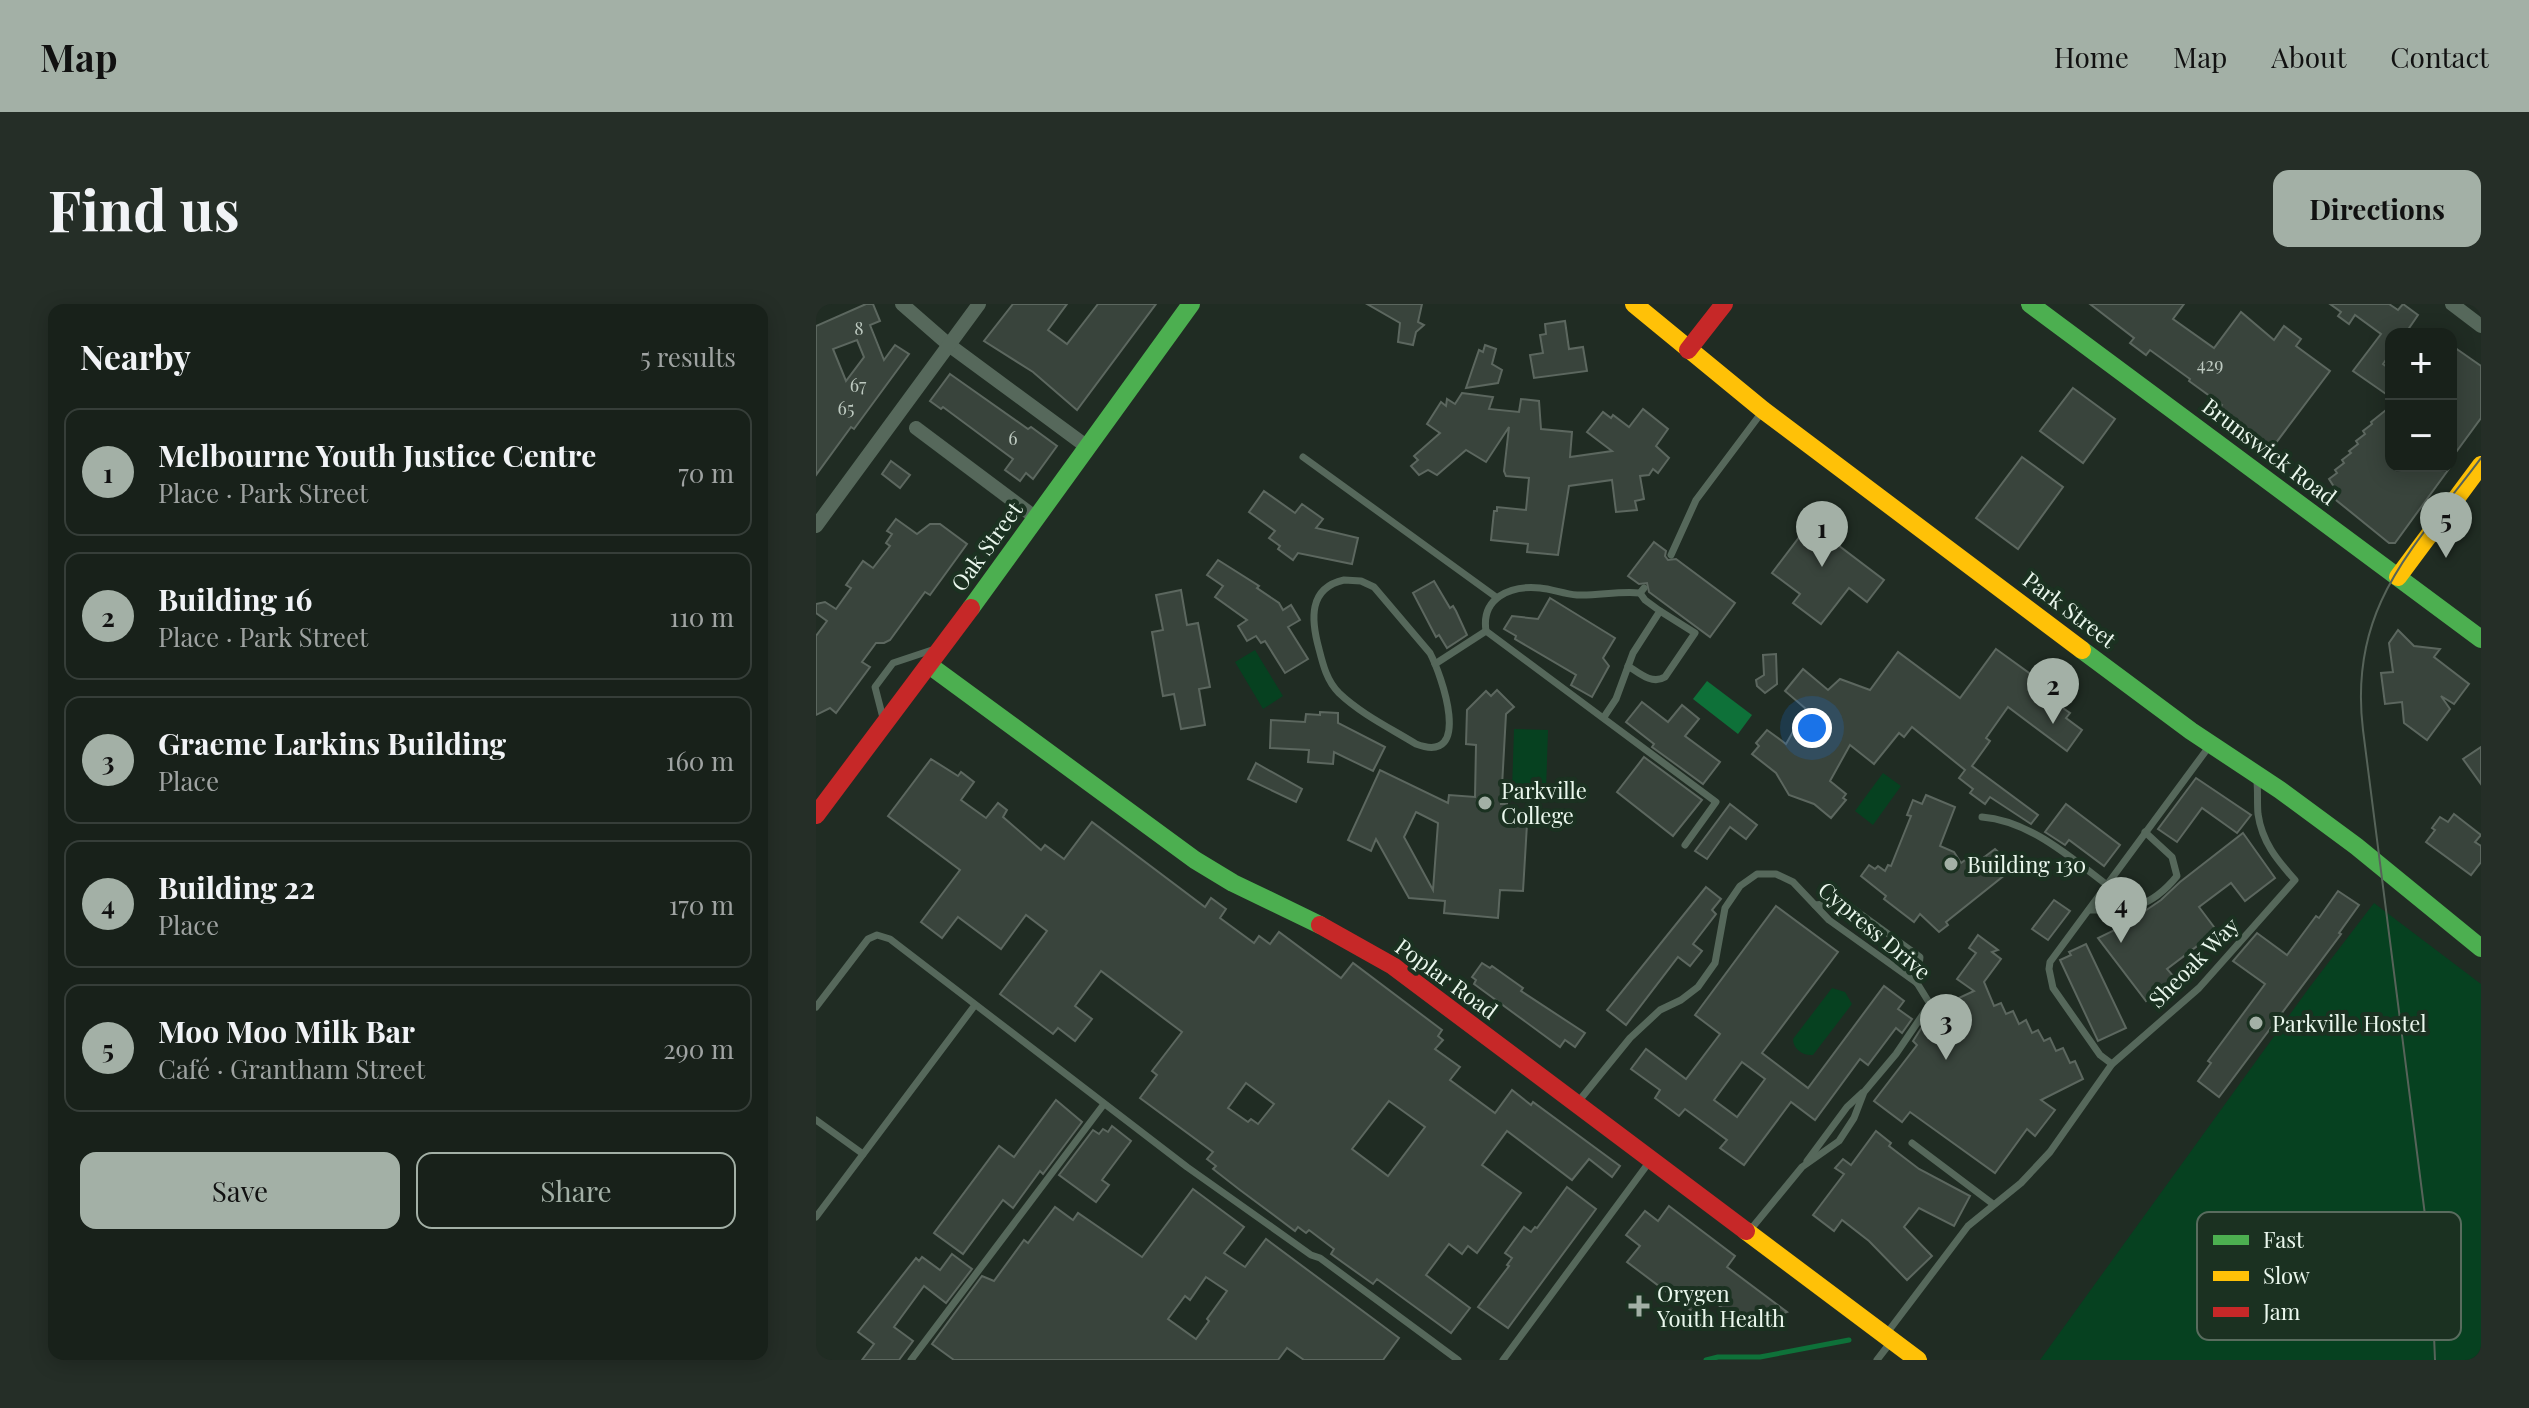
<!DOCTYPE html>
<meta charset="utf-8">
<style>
:root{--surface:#18211a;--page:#252e27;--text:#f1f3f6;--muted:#9fa3a2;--line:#363e39;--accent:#a3b0a6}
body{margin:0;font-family:"Playfair Display",serif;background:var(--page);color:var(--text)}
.controls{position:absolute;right:24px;top:24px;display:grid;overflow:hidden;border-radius:16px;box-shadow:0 4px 20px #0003}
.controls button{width:72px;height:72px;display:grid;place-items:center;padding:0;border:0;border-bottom:2px solid var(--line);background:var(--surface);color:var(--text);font:40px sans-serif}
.you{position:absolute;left:996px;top:424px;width:28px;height:28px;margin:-20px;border:6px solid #fff;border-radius:50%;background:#1a73e8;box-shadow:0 0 0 12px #1a73e833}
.badge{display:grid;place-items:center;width:52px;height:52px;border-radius:50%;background:var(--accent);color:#111;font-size:26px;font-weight:700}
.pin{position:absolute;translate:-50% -66px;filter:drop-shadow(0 2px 4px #0008)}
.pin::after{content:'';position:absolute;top:42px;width:28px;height:24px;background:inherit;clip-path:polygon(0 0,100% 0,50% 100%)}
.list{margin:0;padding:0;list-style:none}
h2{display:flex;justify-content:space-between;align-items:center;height:104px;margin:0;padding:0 32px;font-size:34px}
h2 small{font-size:26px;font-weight:400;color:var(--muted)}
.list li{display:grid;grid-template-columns:52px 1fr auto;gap:24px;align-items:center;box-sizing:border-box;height:128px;margin:0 16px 16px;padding:0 16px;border:2px solid var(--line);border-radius:16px}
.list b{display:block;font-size:30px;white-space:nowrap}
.list p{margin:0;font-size:26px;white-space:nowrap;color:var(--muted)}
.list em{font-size:26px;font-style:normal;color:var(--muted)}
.actions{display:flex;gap:16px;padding:24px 32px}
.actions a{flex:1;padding:18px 0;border:2px solid var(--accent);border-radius:16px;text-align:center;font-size:28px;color:var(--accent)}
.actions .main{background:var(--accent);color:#111}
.map{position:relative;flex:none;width:1665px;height:1056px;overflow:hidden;border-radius:16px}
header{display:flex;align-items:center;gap:48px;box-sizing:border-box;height:112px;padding:0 40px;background:var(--accent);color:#111}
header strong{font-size:38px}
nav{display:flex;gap:44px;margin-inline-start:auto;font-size:28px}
.intro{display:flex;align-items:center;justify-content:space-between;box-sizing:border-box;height:192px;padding:0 48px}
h1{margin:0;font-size:56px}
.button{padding:20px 36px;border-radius:16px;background:var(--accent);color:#111;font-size:28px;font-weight:700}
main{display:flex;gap:48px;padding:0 48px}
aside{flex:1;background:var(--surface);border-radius:16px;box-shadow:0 4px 20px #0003}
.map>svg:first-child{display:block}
.green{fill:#064120}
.water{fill:#0e7139}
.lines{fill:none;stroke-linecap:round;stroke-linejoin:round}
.stream{stroke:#0e7139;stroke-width:5}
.building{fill:#39443c;stroke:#5c675f;stroke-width:2;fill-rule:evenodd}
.lane{stroke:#56685b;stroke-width:7}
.street{stroke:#56685b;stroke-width:14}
.fast{stroke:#4caf50;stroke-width:18}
.slow{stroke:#ffc107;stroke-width:18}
.jam{stroke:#c62828;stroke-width:18}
.tram{stroke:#566359;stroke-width:2}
.poi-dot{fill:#a3b0a6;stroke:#1b3121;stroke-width:3}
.labels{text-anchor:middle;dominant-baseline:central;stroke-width:8;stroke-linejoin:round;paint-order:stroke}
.number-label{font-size:18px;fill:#becac1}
.street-label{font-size:22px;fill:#eaf7ed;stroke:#1b3121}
.poi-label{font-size:22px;fill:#eaf7ed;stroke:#1b3121;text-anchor:start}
.key{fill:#1b3121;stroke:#596c5e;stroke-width:2}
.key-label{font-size:22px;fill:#eaf7ed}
</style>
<header>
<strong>Map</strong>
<nav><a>Home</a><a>Map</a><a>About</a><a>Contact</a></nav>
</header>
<div class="intro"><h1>Find us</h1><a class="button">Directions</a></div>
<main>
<aside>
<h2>Nearby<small>5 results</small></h2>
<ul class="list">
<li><span class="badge">1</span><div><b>Melbourne Youth Justice Centre</b><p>Place · Park Street</p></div><em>70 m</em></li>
<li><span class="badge">2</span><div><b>Building 16</b><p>Place · Park Street</p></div><em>110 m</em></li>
<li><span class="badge">3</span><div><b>Graeme Larkins Building</b><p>Place</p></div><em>160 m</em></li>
<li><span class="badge">4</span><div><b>Building 22</b><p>Place</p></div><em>170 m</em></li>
<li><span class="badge">5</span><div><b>Moo Moo Milk Bar</b><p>Café · Grantham Street</p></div><em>290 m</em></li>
</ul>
<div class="actions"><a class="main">Save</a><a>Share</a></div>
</aside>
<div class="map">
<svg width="1665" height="1056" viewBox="0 0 1665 1056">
<rect width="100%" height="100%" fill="#202c23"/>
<g class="green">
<polygon points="439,346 467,392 447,405 419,358"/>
<polygon points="698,425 732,426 730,487 696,486"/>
<polygon points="1067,469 1085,482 1057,521 1039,507"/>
<polygon points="1558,599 1665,680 1665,1056 1224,1056 1493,684"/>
<path d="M1016,684L1029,688L1036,700L997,751C987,752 977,745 977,735Z"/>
</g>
<polygon class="water" points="891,377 936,411 922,430 877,395"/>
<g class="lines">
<polyline class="stream" points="890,1056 902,1053 944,1053 1033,1036"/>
</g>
<g class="building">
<path d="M50,0H57L64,17L54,21L68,56L79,41L93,50L38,125L35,123L0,171V22ZM41,36L48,53L30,77L17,45Z"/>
<polygon points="197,0 251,0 232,26 251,40 282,0 340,0 261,106 217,68 168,37"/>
<polygon points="551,0 606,0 602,18 608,21 600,28 597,41 582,38 584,19"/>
<polygon points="1274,0 1368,0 1357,15 1398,44 1425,8 1458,36 1468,22 1485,35 1480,42 1514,67 1456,144 1403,105 1406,101 1373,77 1374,75 1334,46 1330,51 1314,39 1318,34"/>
<polygon points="1514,0 1573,0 1582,6 1587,0 1602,11 1589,30 1575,30 1575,49 1567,60 1575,66 1575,84 1570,90 1537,67 1565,30 1539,11 1533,20 1522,12 1525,8"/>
<polygon points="749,17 753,45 767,43 771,67 718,74 714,51 727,49 724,31 730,30 729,20"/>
<polygon points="669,41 680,45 676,60 686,66 682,79 650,84 663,46 667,48"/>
<polygon points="1635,41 1665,62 1665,114 1635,155"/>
<polygon points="134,70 212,125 215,123 241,142 217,175 210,169 204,177 189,166 197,155 127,103 125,105 114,97"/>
<polygon points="1257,84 1299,115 1267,159 1224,127"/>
<polygon points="646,89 677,93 673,105 703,108 705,95 723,97 725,125 756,128 754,153 796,147 771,128 787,108 795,114 797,111 813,123 827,105 852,125 840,142 853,154 842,169 837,165 833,171 824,172 828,195 819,197 821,206 800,208 796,176 753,182 742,251 711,248 712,240 675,236 678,207 681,207 681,203 710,206 713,174 690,172 688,167 693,123 670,158 650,146 621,171 612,166 603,171 595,162 602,156 598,152 624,129 611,120 625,98 630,102 631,95 639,100"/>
<polygon points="1575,102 1575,162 1635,162 1579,239 1573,239 1515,192 1520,186 1513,175 1521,169 1519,166 1528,159 1526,156 1535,149 1533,147 1542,140 1540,137 1549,130 1547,127 1556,120 1555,118"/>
<polygon points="1206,153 1247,183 1202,245 1160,214"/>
<polygon points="75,157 94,171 84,184 66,170"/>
<polygon points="448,187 479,209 486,200 507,215 500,224 542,234 536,260 482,249 477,256 462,245 464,242 453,234 459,227 433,208"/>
<polygon points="1000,211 1029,232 1022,241 1068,276 1051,298 1033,284 1005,320 977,299 984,290 956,269"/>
<polygon points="80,215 101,230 114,220 124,220 151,240 114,291 109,288 74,336 68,339 60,339 46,358 54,363 20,409 14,404 0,411 0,332 11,317 0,309 0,300 9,298 20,305 35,284 30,281 47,257 57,264 74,242 70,239 76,230 71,227"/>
<polygon points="838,238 850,247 849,252 852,256 860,255 919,299 894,333 833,288 831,279 823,280 812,272"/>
<polygon points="402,256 443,282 441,284 463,299 467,306 475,301 484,316 472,323 492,355 469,369 449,337 445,339 440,332 431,337 422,322 431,316 399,293 407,282 391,271"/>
<polygon points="618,277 634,304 637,302 640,307 651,331 631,344 623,331 620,333 597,289"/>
<polygon points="365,286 371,321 382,319 394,383 383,385 389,421 365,425 358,390 347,392 336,328 347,326 340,291"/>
<polygon points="734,294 799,334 787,354 793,362 776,393 755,381 760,371 699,335 700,332 688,325 696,312 722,315"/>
<polygon points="1582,326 1598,342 1624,345 1618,353 1653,380 1638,400 1625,392 1634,405 1611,436 1588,419 1586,398 1569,400 1565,369 1577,368 1573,339"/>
<polygon points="1180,345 1220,374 1212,386 1235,403 1238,398 1254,409 1250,414 1266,426 1251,447 1192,403 1170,434 1174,437 1156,462 1222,511 1215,520 1174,493 1169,500 1154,489 1157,485 1143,474 1149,466 1096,423 1088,433 1083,429 1058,460 1034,441 1014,477 1030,490 1027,494 1030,496 1015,514 998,500 973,491 960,469 936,450 943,442 940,439 951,426 970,440 990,405 969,387 987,365 1012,386 1024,375 1054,386 1082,348 1144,394"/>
<polygon points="960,350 961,380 949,389 941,382 940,376 948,371 947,351"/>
<path d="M681,386L698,403L690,410L685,500H691L690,518L711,520L707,587L684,586L682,614L628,609L629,597L593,594L560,535L555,547L532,536L564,466L632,499L633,491L659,493L660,441L650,440L651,406L670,387L675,392ZM600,508L622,519L617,586L588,533Z"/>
<polygon points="826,398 852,418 866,401 883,415 869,432 904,458 887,480 836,443 838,440 810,418"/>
<polygon points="504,408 522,409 522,419 569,443 557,467 518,448 517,460 492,458 493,446 454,444 455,416 489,418 490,410 504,411"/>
<polygon points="1665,443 1665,480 1647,455"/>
<polygon points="828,453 886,496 857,532 801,488"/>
<path d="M115,455L142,472L145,468L158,478L145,496L170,514L182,499L191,506L187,513L225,546L229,541L248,555L276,518L389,603L395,594L410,605L404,614L438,639L443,632L454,640L463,628L525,674L537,659L626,726L622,732L627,736L619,745L644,763L634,776L679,809L696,786L715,801L717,798L804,862L796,873L773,855L756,876L691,827L666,861L705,889L661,949L652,942L646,950L633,940L610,971L654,1004L635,1029L561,975L557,980L515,950L518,945L493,926L490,929L482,923L479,927L424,886L397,865L400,862L391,855L397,848L324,794L341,771L336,767L366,728L285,667L259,702L276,715L259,737L242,724L237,730L184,690L231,627L210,611L185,645L142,613L126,634L105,618L144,566L72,512ZM430,779L458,800L442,820L435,815L432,818L412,804ZM573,797L609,823L572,872L536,845Z"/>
<polygon points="440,459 486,485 480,498 432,475"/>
<polygon points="1380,474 1435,511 1421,529 1386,504 1361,538 1342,525"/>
<polygon points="1110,491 1139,503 1124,542 1138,548 1145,559 1157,550 1163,557 1179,545 1195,560 1187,566 1190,570 1130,618 1132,621 1123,628 1104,610 1098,618 1068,595 1070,592 1045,572 1053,561 1059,565 1062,562 1069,567 1072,561 1075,562 1095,512 1091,511 1097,496 1106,500"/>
<polygon points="914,500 941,521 930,535 914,523 891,555 879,547"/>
<polygon points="1250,500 1304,541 1288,562 1253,536 1249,541 1229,528"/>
<polygon points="1638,510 1665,531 1659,538 1665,542 1665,558 1655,571 1610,538 1619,526 1616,524 1624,513 1632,518"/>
<polygon points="1427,529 1459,574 1429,597 1415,579 1383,603 1401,627 1351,665 1359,674 1330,697 1282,634 1307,622 1345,596 1364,578"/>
<polygon points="890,583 905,595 896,606 900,610 877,640 886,647 874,662 862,653 810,721 791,706"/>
<polygon points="1522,587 1543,601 1523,629 1525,630 1403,793 1382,777 1395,759 1392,757 1449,680 1417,657 1441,629 1471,651 1500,612 1503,614"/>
<polygon points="1238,596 1254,607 1232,636 1216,625"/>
<path d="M960,602L1022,648L946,749L992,784L1068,682L1088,697L1082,705L1096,715L1086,729L1080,724L1052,761L1044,755L999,816L975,798L928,861L904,844L911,836L869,805L863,812L839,794L844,786L815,765L830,745L870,775L904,730L879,711ZM926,758L949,775L921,813L898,796Z"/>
<polygon points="1162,631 1182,646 1176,648 1185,655 1168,678 1178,702 1185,699 1190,710 1197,707 1203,720 1210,716 1216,729 1222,726 1228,737 1234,734 1240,747 1247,744 1254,759 1259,757 1267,775 1225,796 1239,806 1219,832 1211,825 1179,869 1094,808 1086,818 1058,797 1101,741 1097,737 1106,723 1111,727 1132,699 1158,687 1141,675 1160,649 1153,644"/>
<polygon points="1270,640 1310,724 1282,737 1244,656 1255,651 1253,648"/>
<polygon points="666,659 674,664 676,662 707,684 705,687 769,729 759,743 749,736 744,743 658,680 660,676 656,673"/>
<polygon points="240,796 266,818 227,870 224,867 197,904 187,896 147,950 118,929 183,842 198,853"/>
<polygon points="296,822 315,837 286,876 293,881 280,898 243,871 277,826 283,830 287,825 292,828"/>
<polygon points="1060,827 1075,839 1073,842 1103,865 1154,892 1138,922 1103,904 1088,923 1116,952 1091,976 1053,937 1026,916 1018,927 997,911 1028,870 1019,864 1027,855 1035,861"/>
<polygon points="751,883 780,905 692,1024 662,1003 693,962 691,961 696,954 689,949 708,923 715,928 719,923 721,924"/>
<path d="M377,885L428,923L408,949L429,963L450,935L583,1034L567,1056H488L471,1044L462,1056H138L116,1040L166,972L178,977L208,936L212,939L239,903L257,916L262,909L326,953ZM390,973L411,987L391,1015L393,1017L380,1035L352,1015L369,992L374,996Z"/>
<polygon points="853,902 919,952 911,963 971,1008 952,1015 944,1008 932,1023 922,1016 920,1020 910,1012 913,1009 889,991 876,1007 811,958 824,942 810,931 829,907 842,917"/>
<polygon points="136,950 156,965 130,999 108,982 78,1023 97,1037 83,1056 46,1056 58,1040 42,1028 100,954 103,957 106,953 124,966"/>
</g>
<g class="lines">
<g class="lane">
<polyline points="487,153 680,293"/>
<polyline points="855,251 880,196 946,108"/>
<path d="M528,276L545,277L558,283L614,349C625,370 658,462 600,440C574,424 545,410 523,389C511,377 507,361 503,345C495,316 492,284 528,276Z"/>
<path d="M828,284L824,289C801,287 782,292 761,291C748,290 736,285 724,284C694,281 665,294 670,327L900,498L869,541"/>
<polyline points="619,360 670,327"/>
<path d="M812,362C823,369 836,381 849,373L879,329L844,307"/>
<polyline points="788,413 800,395 817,349 844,307 829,296 824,289"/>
<polyline points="67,414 59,383 77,359 116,346"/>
<path d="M1166,513C1214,517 1254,553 1291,581"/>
<polyline points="999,601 1028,598 1104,653 1101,679"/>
<path d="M1273,606C1313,607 1335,604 1361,572L1356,553L1329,528"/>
<polyline points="0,703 52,635 61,631 74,635 371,863 495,951 504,954 642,1056"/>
<polyline points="1296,760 1284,751 1237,684 1233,665 1234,658 1392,444"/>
<polyline points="762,798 814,734 844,706 865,696 882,683 899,659 909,604 924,582 941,570 960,570 977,578 1013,616 1101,679 1114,700 1080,750 1048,788 1038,814 1023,837 986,863 935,925"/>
<polyline points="0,816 47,850"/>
<polyline points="1096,839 1177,900"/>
<polyline points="991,857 1031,803 1046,789"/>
<polyline points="0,913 159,701"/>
<path d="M1071,1029L1152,922L1205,879L1234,848L1296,760L1383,684L1479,576C1461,556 1446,538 1442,510C1441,499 1442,488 1441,478"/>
<polyline points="95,1056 288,800"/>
<polyline points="687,1056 834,857"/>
<polyline points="1061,1056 1074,1039"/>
</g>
<g class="street">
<polyline points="86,0 133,41 270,142"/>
<polyline points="1636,0 1665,22"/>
<polyline points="100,124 220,214"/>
<polyline points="0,222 163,0"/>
</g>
<g class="fast">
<polyline points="1214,0 1665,335"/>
<polyline points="155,304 375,0"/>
<polyline points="1266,346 1375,427 1464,486 1540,542 1665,644"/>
<polyline points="113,361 379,556 417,579 504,621"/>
</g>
<g class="slow">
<polyline points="818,0 947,106 1266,346"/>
<polyline points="1582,273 1665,161"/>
<polyline points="930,927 1102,1056"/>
</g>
<g class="jam">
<polyline points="872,46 908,0"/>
<polyline points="0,511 155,304"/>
<polyline points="504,621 577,662 930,927"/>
</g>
<path class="tram" d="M1619,1056L1615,958L1547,426C1532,303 1597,245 1665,154"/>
</g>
<g class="poi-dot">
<circle cx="669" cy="499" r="8"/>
<circle cx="1135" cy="560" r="8"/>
<circle cx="1440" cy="719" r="8"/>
<path d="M819 990h8v8h8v8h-8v8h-8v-8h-8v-8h8z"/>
</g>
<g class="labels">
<g class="number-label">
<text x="43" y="24">8</text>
<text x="1394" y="60">429</text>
<text x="42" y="81">67</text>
<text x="30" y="104">65</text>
<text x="197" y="134">6</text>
</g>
<g class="street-label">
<text transform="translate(1454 147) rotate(37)">Brunswick Road</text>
<text transform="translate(170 242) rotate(-54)">Oak Street</text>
<text transform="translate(1254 305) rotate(37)">Park Street</text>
<text transform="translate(1059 626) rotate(40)">Cypress Drive</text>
<text transform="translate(1377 658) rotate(-45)">Sheoak Way</text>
<text transform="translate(631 674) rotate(36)">Poplar Road</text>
</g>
<g class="poi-label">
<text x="685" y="486">Parkville<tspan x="685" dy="25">College</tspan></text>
<text x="1151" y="560">Building 130</text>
<text x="1456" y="719">Parkville Hostel</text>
<text x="841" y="989">Orygen<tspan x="841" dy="25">Youth Health</tspan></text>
</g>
</g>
<rect x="1381" y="908" width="264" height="128" rx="12" class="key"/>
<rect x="1397" y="931" width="36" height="10" fill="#4caf50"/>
<rect x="1397" y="967" width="36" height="10" fill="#ffc107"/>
<rect x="1397" y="1003" width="36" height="10" fill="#c62828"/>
<g class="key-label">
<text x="1447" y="944">Fast</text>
<text x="1447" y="980">Slow</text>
<text x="1447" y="1016">Jam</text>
</g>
</svg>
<div class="controls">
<button>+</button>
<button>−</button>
</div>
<div class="you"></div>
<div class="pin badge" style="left:1006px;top:263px">1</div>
<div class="pin badge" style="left:1237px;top:420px">2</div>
<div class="pin badge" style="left:1130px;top:756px">3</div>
<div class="pin badge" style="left:1305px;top:639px">4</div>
<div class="pin badge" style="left:1630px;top:254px">5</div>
</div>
</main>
